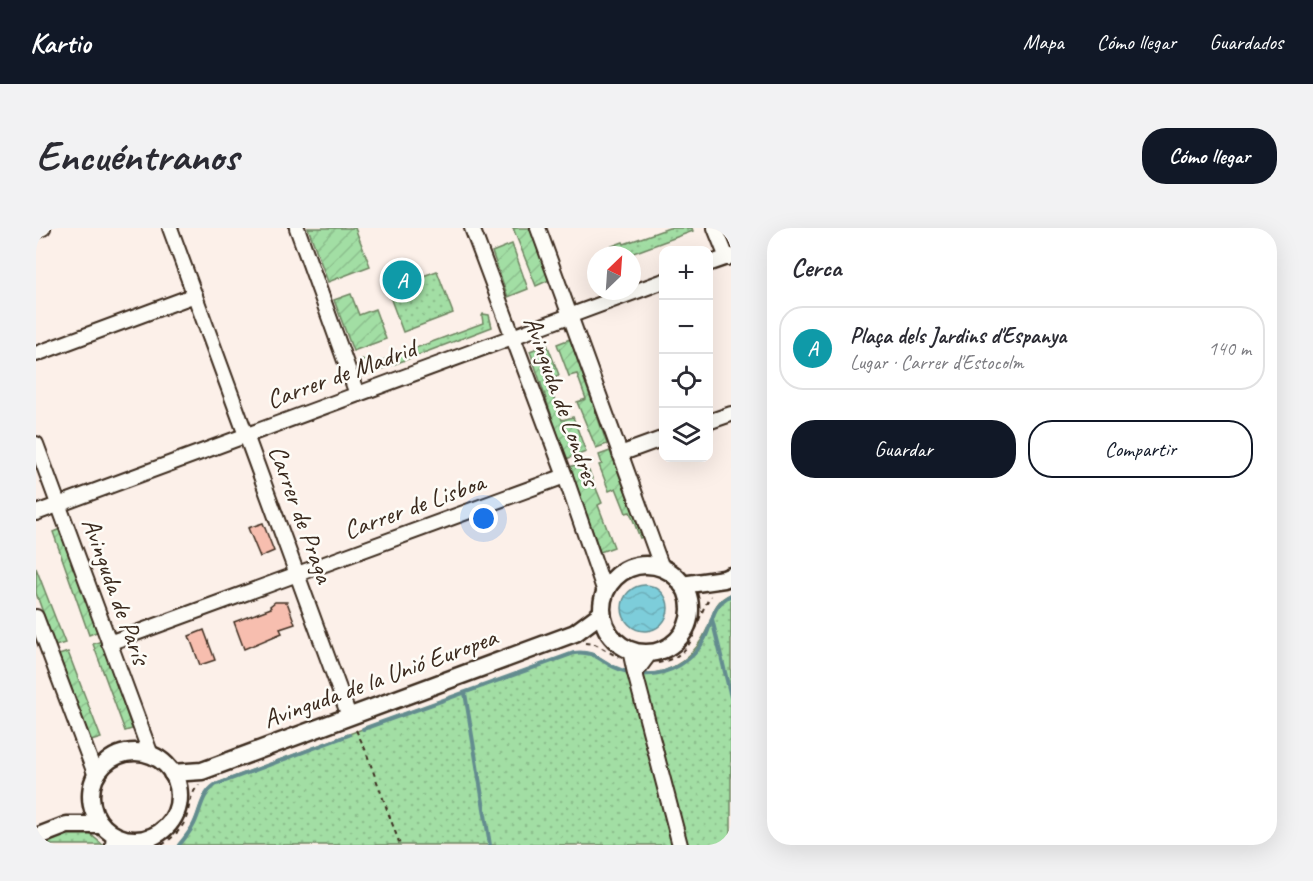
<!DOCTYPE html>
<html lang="es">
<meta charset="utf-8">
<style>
:root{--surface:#fff;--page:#f2f2f3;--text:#2b2b33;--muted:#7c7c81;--line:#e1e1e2;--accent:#111827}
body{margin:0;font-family:Caveat,sans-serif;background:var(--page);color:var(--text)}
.controls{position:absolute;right:18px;top:18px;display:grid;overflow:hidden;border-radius:12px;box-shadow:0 6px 24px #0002}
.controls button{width:54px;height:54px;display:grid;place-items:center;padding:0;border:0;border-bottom:2px solid var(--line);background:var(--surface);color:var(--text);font:30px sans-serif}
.compass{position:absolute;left:551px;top:18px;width:54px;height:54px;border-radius:50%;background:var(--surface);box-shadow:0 6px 24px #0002;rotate:25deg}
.you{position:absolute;left:448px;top:291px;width:21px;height:21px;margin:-15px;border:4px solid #fff;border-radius:50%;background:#1a73e8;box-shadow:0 0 0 9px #1a73e833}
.badge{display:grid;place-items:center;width:39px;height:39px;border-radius:50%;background:var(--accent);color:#fff;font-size:20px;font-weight:700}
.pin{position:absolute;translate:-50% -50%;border:3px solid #fff;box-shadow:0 2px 6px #0006}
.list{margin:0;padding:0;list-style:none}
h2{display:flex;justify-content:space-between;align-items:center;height:78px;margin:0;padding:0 24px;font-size:26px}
h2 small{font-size:20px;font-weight:400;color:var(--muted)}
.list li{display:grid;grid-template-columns:39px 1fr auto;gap:18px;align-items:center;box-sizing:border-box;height:84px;margin:0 12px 12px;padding:0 12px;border:2px solid var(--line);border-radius:24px}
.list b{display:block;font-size:22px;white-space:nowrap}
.list p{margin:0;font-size:20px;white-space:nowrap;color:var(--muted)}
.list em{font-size:20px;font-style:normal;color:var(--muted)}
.actions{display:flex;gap:12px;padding:18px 24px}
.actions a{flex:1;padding:14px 0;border:2px solid var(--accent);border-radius:24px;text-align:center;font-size:21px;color:var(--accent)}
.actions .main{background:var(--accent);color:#fff}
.icon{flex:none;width:33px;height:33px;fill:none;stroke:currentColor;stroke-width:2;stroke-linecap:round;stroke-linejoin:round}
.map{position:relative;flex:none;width:695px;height:617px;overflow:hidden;border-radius:24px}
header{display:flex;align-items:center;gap:36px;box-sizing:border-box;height:84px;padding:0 30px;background:var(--accent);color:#fff}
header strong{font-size:28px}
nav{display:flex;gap:33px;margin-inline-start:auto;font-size:21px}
.intro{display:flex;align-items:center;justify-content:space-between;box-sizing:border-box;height:144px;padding:0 36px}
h1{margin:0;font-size:42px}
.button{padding:15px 27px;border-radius:24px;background:var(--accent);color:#fff;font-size:21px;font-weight:700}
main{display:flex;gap:36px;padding:0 36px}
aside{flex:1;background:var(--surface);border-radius:24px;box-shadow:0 6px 24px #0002}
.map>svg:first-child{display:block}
.grass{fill:url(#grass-dots);stroke:#6e8461;stroke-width:1.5}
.garden{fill:url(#garden-furrows);stroke:#6e8461;stroke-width:1.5}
.water{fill:url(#water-waves);stroke:#638c8f;stroke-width:1.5}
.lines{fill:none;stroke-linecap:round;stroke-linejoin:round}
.stream{stroke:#638c8f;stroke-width:4}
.building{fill:#f7beaf;stroke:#3b2a1e;stroke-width:1.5}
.minor-casing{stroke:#3b2a1e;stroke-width:18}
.tertiary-casing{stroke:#3b2a1e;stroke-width:21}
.path{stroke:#3b2a1e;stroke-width:2;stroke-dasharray:4.5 4.5;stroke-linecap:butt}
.minor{stroke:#fdfcf7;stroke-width:14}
.tertiary{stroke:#fdfcf7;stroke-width:16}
.labels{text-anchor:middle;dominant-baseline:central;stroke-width:5;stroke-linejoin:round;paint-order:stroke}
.street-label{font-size:26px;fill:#3b2a1e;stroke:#fdfcf7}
</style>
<header>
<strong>Kartio</strong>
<nav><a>Mapa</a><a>Cómo llegar</a><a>Guardados</a></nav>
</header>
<div class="intro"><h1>Encuéntranos</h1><a class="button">Cómo llegar</a></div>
<main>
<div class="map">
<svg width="695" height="617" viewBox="0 0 695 617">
<defs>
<pattern id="grass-dots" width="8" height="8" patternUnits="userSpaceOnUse" patternTransform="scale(1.5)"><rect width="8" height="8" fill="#a2dea4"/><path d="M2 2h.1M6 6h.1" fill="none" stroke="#8cbf8d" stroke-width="1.8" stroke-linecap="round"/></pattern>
<pattern id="garden-furrows" width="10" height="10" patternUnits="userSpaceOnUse" patternTransform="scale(1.5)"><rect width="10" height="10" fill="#a2dea4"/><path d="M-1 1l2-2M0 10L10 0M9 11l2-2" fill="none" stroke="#8cbf8d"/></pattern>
<pattern id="water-waves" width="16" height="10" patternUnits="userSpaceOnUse" patternTransform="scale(1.5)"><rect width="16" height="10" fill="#7dcdda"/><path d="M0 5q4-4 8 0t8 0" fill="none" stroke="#6db0bb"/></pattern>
</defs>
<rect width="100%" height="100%" fill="#fcf0e9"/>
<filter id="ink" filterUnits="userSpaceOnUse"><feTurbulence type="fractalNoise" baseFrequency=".0167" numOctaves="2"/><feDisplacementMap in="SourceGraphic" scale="12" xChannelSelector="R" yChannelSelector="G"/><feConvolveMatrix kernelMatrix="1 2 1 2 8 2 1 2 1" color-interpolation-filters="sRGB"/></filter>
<g filter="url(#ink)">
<g class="grass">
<polygon points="633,0 656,0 657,3 592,27 570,27 568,21 587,14 588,16"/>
<polygon points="401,43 417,85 367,104 351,61"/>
<polygon points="447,86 453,87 456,99 327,148 322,134 326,131 329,132 330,136 334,137 447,95 446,88"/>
<path d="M695,366V617H649L606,452V445C637,447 660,427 672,399C677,385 679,372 695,366Z"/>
<path d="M543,424L558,426L579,439L593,445L636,617H142C147,611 153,605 156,598C165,581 163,568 179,556L372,484Z"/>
<polygon points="44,603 54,606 67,617 2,617 30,606"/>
</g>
<g class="garden">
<polygon points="272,0 319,0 334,38 292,54"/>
<polygon points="477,0 494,0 513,52 500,58"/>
<polygon points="476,16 492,61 472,69 456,24"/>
<polygon points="315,66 323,87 339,81 350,111 317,123 298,72"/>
<polygon points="534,111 571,216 560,220 541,174 550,171 541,146 533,148 521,116"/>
<polygon points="511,116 523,147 511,151 526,192 537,189 550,224 530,231 494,123"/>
<polygon points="574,223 607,309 604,310 594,284 590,285 580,260 573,263 563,237 566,236 563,227"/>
<polygon points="544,235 548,245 553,243 566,275 562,277 578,319 564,324 534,239"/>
<polygon points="24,301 63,403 53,407 17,304"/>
<polygon points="0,340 29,415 19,418 0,365"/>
<polygon points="66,413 96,501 89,503 57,416"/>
<polygon points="32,424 65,510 55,513 23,427"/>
</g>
<circle class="water" cx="609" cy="380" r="23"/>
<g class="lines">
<g class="stream">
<polyline points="676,391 695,469"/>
<path d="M607,446C632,448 658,433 669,410C678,391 675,378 695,367"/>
<polyline points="429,465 454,617"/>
<path d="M327,501L538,425C556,422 564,432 578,439C582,441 588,443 592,444"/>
<path d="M143,617C149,610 154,604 158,596C165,582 165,567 179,557L313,507"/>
</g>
</g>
<g class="building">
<polygon points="227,295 238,323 224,329 212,300"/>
<polygon points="239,374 251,374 259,396 244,401 246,405 208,421 198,394 235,380 234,378"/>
<polygon points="168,402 179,432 164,437 153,408"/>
</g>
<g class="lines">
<g class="minor-casing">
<g id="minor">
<polyline points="134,0 313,488"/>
<polyline points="261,0 321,166"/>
<polyline points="436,0 529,248 569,364"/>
<polyline points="502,0 626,340"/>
<polyline points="679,0 691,30"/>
<polyline points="0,3 7,0"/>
<polyline points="672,36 695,28"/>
<polyline points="0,126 159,67"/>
<polyline points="672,194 695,186"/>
<polyline points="0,216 115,527"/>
<polyline points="584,226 628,210"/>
<polyline points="0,285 628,53"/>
<polyline points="0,389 60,548"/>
<polyline points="73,415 529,248"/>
<polyline points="594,422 599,445 614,425"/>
<polyline points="599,445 644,617"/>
<polyline points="77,617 78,607"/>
<polyline points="95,617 101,612"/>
</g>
</g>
<g class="tertiary-casing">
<g id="tertiary">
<circle cx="610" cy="381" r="44"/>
<polyline points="646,357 688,351 695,348"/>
<circle cx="99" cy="568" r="44"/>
<polyline points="136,545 166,543 539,405 566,385"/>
<polyline points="0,609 31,597 65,597"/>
</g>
</g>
<g class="path">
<polyline points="549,415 559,416 582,429"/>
<path d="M622,435C665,426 655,395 675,368"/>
<polyline points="320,502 329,521 364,617"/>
<path d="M126,617C136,610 144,603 149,593C154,581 153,566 163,557"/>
</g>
<use href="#minor" class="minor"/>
<use href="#tertiary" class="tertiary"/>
</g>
</g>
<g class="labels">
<g class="street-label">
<text transform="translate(305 146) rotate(-20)">Carrer de Madrid</text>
<text transform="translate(526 173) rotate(70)">Avinguda de Londres</text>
<text transform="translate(378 278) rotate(-20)">Carrer de Lisboa</text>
<text transform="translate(265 286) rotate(70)">Carrer de Praga</text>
<text transform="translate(80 363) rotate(70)">Avinguda de París</text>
<text transform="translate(344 450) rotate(-20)">Avinguda de la Unió Europea</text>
</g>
</g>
</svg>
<div class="controls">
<button>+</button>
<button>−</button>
<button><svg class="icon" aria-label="locate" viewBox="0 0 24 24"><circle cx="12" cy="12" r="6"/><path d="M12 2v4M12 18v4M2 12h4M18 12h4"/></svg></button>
<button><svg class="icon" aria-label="layers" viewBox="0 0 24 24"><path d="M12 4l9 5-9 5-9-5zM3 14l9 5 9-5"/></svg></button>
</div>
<svg class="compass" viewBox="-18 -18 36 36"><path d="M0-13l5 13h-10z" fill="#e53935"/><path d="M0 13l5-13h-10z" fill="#7c7c81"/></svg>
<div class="you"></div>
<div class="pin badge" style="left:366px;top:52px;background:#0f9aa8">A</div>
</div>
<aside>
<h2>Cerca<small></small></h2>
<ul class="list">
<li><span class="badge" style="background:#0f9aa8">A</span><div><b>Plaça dels Jardins d'Espanya</b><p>Lugar · Carrer d'Estocolm</p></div><em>140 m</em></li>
</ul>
<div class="actions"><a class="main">Guardar</a><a>Compartir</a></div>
</aside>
</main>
